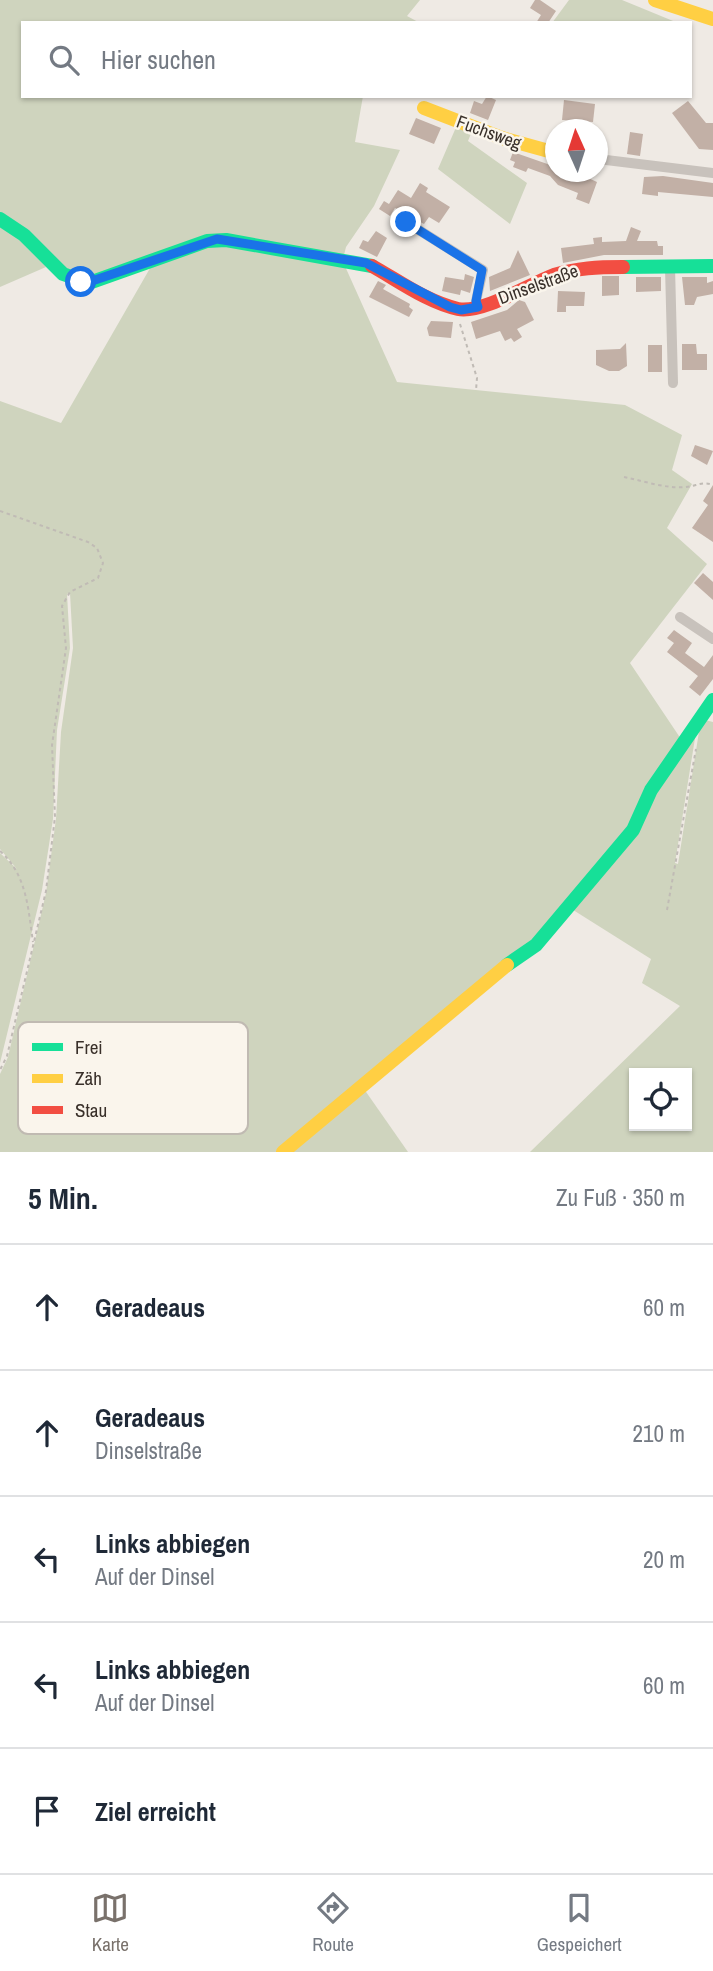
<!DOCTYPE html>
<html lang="de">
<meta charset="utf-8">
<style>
:root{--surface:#fff;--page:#f2f2f3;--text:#1f2937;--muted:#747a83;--line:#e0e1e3;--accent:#79716b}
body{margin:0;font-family:"Archivo Narrow",sans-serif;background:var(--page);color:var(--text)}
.controls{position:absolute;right:21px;bottom:21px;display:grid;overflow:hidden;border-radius:0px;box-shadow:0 2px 5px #0004}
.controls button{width:63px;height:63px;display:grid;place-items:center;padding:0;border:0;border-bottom:2px solid var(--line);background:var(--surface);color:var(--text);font:35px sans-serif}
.compass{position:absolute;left:545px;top:119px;width:63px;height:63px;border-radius:50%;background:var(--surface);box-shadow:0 2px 5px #0004;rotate:357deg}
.stop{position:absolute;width:21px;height:21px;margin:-16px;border:5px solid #1a73e8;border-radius:50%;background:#fff}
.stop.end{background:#1a73e8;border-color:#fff;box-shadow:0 2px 7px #0008}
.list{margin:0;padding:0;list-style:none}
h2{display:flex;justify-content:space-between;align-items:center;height:91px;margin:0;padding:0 28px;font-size:30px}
h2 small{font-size:23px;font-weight:400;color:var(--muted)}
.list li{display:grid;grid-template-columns:46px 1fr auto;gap:21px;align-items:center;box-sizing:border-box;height:126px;padding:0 28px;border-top:2px solid var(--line)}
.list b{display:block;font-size:26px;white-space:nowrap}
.list p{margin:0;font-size:23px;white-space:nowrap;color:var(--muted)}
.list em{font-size:23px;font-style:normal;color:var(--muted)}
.icon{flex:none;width:38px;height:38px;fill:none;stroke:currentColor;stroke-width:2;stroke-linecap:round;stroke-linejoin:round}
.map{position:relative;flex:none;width:713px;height:1152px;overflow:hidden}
.search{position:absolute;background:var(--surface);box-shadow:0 2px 5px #0004;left:21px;right:21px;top:21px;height:77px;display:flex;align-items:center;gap:18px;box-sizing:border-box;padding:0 24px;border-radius:0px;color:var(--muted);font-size:26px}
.sheet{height:721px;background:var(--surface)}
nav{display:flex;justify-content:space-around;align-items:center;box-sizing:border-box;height:98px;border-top:2px solid var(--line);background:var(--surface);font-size:19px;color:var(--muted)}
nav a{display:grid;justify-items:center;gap:4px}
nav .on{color:var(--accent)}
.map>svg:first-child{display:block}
.green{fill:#cfd4be;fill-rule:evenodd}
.building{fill:#c2b0a6}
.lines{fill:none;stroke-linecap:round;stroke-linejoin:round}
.path{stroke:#c0bbb5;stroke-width:2;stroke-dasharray:3.5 3.5;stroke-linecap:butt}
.street{stroke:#c8c2bc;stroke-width:10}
.fast{stroke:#16e098;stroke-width:14}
.slow{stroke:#ffcf43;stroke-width:14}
.jam{stroke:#f24e42;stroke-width:14}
.route{stroke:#1a73e8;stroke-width:9}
.labels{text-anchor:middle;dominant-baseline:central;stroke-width:5;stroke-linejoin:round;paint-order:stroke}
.street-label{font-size:18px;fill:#39302a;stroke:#faf5ec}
.key{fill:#faf5ec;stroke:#c0bab2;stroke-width:2}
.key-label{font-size:19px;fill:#39302a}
</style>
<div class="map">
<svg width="713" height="1152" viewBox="0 0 713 1152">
<rect width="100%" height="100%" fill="#efeae4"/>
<g class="green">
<polygon points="0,0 420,0 407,16 420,23 23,23 23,96 363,96 355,142 400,150 374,206 346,247 344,255 223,236 110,273 76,279 0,216"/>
<polygon points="569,0 622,0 678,23 552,23"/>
<polygon points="457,125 472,131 468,141 527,183 510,224 438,169"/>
<polygon points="0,223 23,232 46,267 0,287"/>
<polygon points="213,243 344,264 397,382 625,405 682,435 672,470 692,484 667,528 707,564 630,663 681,739 632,827 531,947 279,1152 0,1152 0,1074 8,1057 46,893 56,819 61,732 73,648 70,593 67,594 70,648 57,730 53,819 42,890 0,1063 0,853 17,869 0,849 0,401 61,423 153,263"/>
<path d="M701,719L713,722V1152H530L680,1006L642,983L651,959L570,908L696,732L675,863L678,864ZM634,1073H687V1126H634Z"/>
<polygon points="364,1089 408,1152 287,1152"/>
</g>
<g class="building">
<polygon points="535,0 540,0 556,11 548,23 536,23 541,15 530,8"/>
<polygon points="487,96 496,100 488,120 470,113 474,101 482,104"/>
<polygon points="564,100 595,104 593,122 562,120"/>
<polygon points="688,101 706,123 713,123 713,150 699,149 672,113"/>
<polygon points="416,118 441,128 434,144 409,134"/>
<polygon points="630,132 643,134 640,156 627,154"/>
<polygon points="513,152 556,167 556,172 575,172 597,182 589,204 576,199 578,193 558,185 550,176 528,168 526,172 513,167 515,162 510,160"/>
<polygon points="663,176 713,183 713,197 658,192 658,196 642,194 644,177"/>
<polygon points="420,183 428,188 426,192 450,207 439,223 429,217 424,224 395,208 390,216 379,209 384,201 389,204 398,190 411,198"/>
<polygon points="631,227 641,231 637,241 657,241 658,246 663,246 663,255 604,255 563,263 561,248 594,244 593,238 602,237 602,242 626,241"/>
<polygon points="376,231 387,238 377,257 359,248 363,240 368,242"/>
<polygon points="518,250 530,275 490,291 489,277 510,268"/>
<polygon points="465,274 474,277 470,293 461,290 460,295 442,291 445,277 464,280"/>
<polygon points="602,276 619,276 619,295 602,296"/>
<polygon points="636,277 661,277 661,291 636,292"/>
<polygon points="682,277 707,277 707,283 713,281 713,294 697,297 694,305 685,305"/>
<polygon points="378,281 386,285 383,289 410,304 409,307 413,310 409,317 369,297"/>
<polygon points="558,291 585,292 584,306 566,306 566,312 557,312"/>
<polygon points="519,300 525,302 534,320 517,329 522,337 514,342 511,338 505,341 500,331 476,339 471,322 507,310"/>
<polygon points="431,321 453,322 451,338 429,336 427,328"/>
<polygon points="626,343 627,366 619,371 609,371 596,365 596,350 620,349"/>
<polygon points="682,344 696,344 697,354 707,354 707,370 682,370"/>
<rect x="648" y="345" width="14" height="27"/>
<polygon points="695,445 713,451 707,465 691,456"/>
<polygon points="713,485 713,542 692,528 708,505 703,501"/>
<polygon points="703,573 713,582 713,600 694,583"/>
<polygon points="674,630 692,643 685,653 704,667 713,655 713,679 700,696 689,687 698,676 667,652 674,643 667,638"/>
</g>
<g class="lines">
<g class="path">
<polyline points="460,324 477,378 476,390"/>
<path d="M624,477C644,481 666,489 686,487C697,486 702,481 713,485"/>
<polyline points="0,511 88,542 97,548 103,563 98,578 70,592 62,606 66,648 52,745 55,817 46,891 7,1056 0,1070"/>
<path d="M0,851C27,875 28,908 33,942"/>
<polyline points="667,910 696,749"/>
</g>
<g class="street">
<polyline points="598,159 713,173"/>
<polyline points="406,222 483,270 476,301 479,307"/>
<polyline points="670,267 673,383"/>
<polyline points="680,617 713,639"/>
</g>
<g class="fast">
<polyline points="0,219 24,235 63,274 89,283 207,241 226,240 372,266"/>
<polyline points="623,267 713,266"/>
<polyline points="507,965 536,945 633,830 651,790 713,700"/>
</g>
<g class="slow">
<polyline points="655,0 713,19"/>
<polyline points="424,108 502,138 556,153"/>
<polyline points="283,1152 507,965"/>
</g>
<path class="jam" d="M372,266C399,281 427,302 458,309C482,314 530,284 554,275C577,268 598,267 623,267"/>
</g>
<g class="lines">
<polyline class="route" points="81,282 89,282 217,239 366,263 450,307 461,310 478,307 476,301 482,270 406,222"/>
</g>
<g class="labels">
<g class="street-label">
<text transform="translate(489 132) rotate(20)">Fuchsweg</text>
<text transform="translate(538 284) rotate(-20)">Dinselstraße</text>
</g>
</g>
<rect x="18" y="1022" width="230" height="112" rx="10" class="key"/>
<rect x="32" y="1043" width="31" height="8" fill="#16e098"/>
<rect x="32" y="1074" width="31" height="9" fill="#ffcf43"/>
<rect x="32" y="1106" width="31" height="8" fill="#f24e42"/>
<g class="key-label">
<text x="75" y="1054">Frei</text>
<text x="75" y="1085">Zäh</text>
<text x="75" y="1117">Stau</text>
</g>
</svg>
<div class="controls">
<button><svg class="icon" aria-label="locate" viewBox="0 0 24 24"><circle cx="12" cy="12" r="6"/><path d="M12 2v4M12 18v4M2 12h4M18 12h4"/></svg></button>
</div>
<svg class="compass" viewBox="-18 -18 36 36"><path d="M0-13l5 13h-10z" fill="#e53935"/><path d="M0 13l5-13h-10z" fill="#747a83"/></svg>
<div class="stop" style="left:81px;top:282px"></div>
<div class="stop end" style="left:406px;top:222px"></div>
<div class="search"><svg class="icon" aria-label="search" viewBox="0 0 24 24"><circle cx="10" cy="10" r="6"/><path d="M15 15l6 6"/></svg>Hier suchen</div>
</div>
<section class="sheet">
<h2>5 Min.<small>Zu Fuß · 350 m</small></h2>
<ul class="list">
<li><svg class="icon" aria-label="ahead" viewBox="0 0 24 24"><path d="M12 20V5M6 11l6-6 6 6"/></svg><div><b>Geradeaus</b></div><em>60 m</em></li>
<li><svg class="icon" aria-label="ahead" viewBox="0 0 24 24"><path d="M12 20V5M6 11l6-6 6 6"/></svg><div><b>Geradeaus</b><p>Dinselstraße</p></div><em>210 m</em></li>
<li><svg class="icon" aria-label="left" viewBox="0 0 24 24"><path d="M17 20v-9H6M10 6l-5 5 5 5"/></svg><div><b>Links abbiegen</b><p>Auf der Dinsel</p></div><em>20 m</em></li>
<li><svg class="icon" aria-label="left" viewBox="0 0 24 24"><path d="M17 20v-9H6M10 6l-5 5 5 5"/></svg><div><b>Links abbiegen</b><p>Auf der Dinsel</p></div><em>60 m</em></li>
<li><svg class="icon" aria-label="arrive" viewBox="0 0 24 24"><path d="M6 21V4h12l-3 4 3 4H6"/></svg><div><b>Ziel erreicht</b></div></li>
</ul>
</section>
<nav>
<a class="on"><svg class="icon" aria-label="map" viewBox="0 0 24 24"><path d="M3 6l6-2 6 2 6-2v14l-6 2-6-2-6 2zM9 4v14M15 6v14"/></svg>Karte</a>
<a><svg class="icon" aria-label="directions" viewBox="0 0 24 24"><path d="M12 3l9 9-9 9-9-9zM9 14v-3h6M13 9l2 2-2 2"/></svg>Route</a>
<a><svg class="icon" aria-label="saved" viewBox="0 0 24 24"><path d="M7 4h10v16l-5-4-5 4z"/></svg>Gespeichert</a>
</nav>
